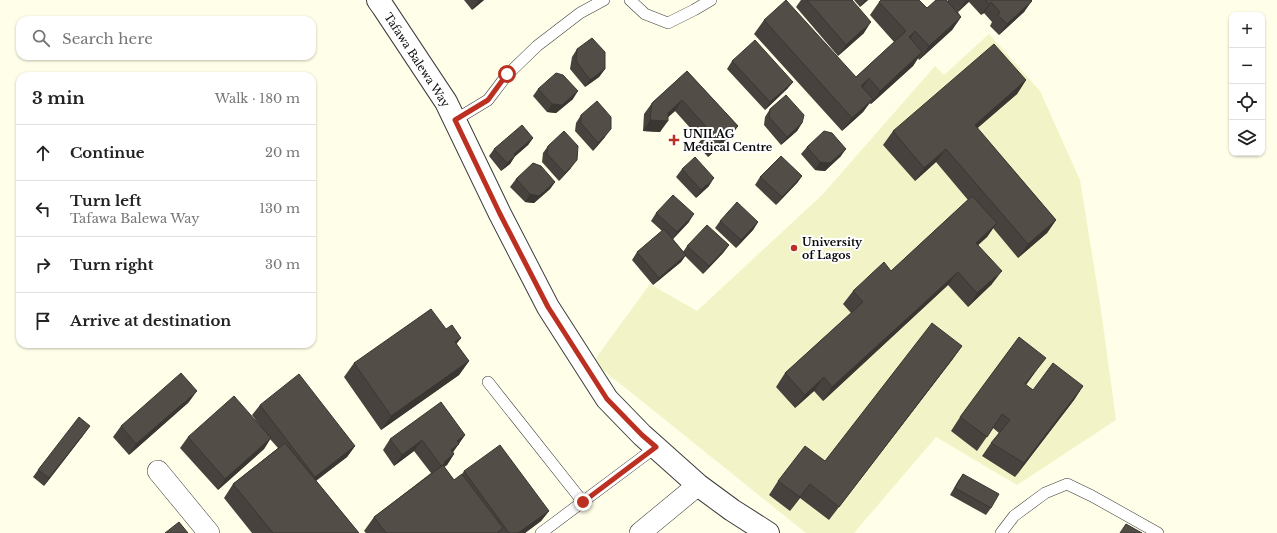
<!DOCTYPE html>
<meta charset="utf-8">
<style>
:root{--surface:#fff;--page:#f6f6f6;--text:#222;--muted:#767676;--line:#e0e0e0}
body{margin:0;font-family:"Libre Baskerville",serif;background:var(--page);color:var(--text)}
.controls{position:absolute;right:12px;top:12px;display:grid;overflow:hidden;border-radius:8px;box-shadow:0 1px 3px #0004}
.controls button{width:36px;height:36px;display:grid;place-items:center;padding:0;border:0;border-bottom:1px solid var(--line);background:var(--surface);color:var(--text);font:20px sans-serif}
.stop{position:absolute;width:12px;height:12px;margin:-9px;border:3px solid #bb3021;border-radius:50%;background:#fff}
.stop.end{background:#bb3021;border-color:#fff;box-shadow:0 1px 4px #0008}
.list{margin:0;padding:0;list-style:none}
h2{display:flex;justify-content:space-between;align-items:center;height:52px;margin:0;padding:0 16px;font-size:17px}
h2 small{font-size:13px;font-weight:400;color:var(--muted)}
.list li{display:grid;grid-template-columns:26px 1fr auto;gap:12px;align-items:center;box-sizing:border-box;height:56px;padding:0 16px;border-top:1px solid var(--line)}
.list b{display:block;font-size:15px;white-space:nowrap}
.list p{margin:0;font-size:13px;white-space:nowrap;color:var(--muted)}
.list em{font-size:13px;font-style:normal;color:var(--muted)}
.icon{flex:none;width:22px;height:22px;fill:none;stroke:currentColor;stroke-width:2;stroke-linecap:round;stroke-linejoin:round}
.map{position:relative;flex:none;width:1277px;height:533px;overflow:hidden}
.search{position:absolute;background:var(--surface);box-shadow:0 1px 3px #0004;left:16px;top:16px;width:300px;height:44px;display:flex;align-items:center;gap:10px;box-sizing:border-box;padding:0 14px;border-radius:12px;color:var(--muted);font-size:15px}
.panel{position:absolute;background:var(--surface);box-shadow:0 1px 3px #0004;left:16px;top:72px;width:300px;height:276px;border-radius:12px}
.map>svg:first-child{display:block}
.farmland{fill:#f2f4c8}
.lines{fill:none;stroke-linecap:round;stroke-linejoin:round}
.service-casing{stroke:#3d3d3d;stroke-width:12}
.minor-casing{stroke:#3d3d3d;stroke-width:22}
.tertiary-casing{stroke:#3d3d3d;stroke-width:24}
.service{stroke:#fff;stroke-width:11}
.minor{stroke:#fff;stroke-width:21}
.tertiary{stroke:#fff;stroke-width:22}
.wall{fill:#47423d}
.shaded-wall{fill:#3a3632}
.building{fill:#534d47;stroke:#3a3632}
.route{stroke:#bb3021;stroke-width:5}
.poi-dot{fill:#bb3021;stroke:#fff;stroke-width:1.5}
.labels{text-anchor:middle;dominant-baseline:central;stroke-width:4;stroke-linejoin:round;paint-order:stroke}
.street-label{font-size:11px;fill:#0a0a0a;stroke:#fff}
.poi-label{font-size:11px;font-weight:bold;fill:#0a0a0a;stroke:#fff;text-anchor:start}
</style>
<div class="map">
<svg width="1277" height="533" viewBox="0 0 1277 533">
<rect width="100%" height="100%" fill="#fffee8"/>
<polygon class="farmland" points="989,34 1040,91 1080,180 1101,310 1116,420 1017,485 936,437 854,533 806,533 593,362 650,284 697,311 823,194 935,66 944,75"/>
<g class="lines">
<g class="service-casing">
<g id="service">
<polyline points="630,0 645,14 668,23 694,10 711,0"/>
<polyline points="455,120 488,100 507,75 537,46 580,13 604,0"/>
<polyline points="488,382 583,502"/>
<polyline points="541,533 656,447"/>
<polyline points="1001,533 1014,516 1045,493 1067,484 1092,496 1158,533"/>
</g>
</g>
<g class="minor-casing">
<g id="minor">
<polyline points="158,471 209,533"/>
<polyline points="640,533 698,485"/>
</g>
</g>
<g class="tertiary-casing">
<polyline id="tertiary" points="378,0 383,7 446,102 500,214 548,307 607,399 642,435 698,485 732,510 768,533"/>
</g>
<use href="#service" class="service"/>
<use href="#minor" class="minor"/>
<use href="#tertiary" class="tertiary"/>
</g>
<g class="wall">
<polygon points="464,0 484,0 472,10"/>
<polygon points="801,0 852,0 864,33 838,56 796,7"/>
<polygon points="854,0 868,0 860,7"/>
<polygon points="948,0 1031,0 1024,12 999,35 990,26 992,22 984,13 981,15 969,2 958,12 961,17 952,30 919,60 918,58 913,66 871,104 869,103 863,112 842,131 754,34 764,20 856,77 894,42 870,15 879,2 927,8 947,1"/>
<polygon points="577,49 605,69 599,77 585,87 570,69 572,57"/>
<polygon points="732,61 793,82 787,89 765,110 727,69"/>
<polygon points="687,71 738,126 730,137 708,157 697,145 701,140 675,111 668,117 660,132 643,131 644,114 652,103"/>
<polygon points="1026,80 1017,94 977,128 1056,220 1047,233 1018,258 993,228 987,237 978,245 992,284 968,307 948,285 823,401 814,391 795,408 776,387 785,373 851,313 843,304 853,291 891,271 968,200 936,162 915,181 883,145 893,131"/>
<polygon points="538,89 573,99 556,113 547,112 533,96"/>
<polygon points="770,109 802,123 797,131 781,145 764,125 765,117"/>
<polygon points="581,115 605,137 593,151 575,131 576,123"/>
<polygon points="533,138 528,145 515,156 510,164 501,171 489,156 494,149"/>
<polygon points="548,146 571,168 559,181 542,162 543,153"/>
<polygon points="807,147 841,156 825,171 815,170 801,154"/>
<polygon points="682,169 709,186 696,198 676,177"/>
<polygon points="802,176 797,183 776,205 755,185 760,177"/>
<polygon points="516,179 555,182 550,189 534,203 525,202 510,187"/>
<polygon points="656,213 689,222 673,239 683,252 687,246 729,245 723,253 703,274 685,256 681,262 653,285 632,260 637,252 662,231 651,221"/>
<polygon points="720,221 758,222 753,230 736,248 715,228"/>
<polygon points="446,329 461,338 456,344 469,361 459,375 381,430 344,377 354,363"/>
<polygon points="962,346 952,360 829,520 800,498 790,511 769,495 778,481 825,461"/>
<polygon points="1036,371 1026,385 1033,390 1083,386 1074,400 1015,477 982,456 991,443 999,433 993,428 977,451 951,431 960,417"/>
<polygon points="189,402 129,455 113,437 121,426"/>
<polygon points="260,405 355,446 347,457 316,481 359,533 252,533 224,498 233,484 278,448 270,439 264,449 218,490 180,448 188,437 260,426 252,415"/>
<polygon points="85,433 44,486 33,477 38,470"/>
<polygon points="465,435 453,452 454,454 447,465 444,467 454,480 462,474 464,471 549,511 541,521 525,533 366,533 364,531 374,517 431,473 414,451 394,466 383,450 390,439"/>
<polygon points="963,474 991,508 986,515 950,495 958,481"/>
</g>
<g class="shaded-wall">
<polygon points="479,0 484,0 472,10"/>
<polygon points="865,0 868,0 860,7"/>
<polygon points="967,0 970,0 958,12 965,2"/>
<polygon points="1032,1 1024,12 999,35 1007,24"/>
<polygon points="991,2 984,13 981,15 989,4"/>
<polygon points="961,17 952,30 919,60 929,46"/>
<polygon points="871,22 864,33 838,56 846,45"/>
<polygon points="915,31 906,45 909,37"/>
<polygon points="922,52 913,66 871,104 880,91"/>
<polygon points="605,69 599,77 585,87 590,80"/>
<polygon points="869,78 860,92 861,86"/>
<polygon points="1026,80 1017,94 965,139 975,125"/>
<polygon points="793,82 787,89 765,110 770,102"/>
<polygon points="578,91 573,99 556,113 547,112 552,104"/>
<polygon points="873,99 863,112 842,131 852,118"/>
<polygon points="682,100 675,111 664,121 668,121 660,132 643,131 650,120 668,113"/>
<polygon points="802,123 797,131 781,145 787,137"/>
<polygon points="738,126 730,137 708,157 715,146"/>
<polygon points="611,129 605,137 593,151 598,143"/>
<polygon points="533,138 528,145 511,160 515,156 510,164 501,171 514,154"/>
<polygon points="846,149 841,156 825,171 815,170 820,162"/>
<polygon points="946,149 936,162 915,181 924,168"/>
<polygon points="577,160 571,168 559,181 565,173"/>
<polygon points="802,176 797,183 776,205 782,197"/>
<polygon points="714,178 709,186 696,198 701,190"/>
<polygon points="555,182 550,189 534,203 525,202 530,194"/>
<polygon points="694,214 689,222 672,240 677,232"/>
<polygon points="1056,220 1047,233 1018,258 1028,244"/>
<polygon points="758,222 753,230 736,248 741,240"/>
<polygon points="997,223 987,237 966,256 976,243"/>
<polygon points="729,245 723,253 703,274 709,266"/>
<polygon points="686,255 681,262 653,285 659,278"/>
<polygon points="1002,271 992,284 968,307 977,293"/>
<polygon points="958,272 948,285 823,401 832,387"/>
<polygon points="461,338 451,351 455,342"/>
<polygon points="962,346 952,360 829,520 839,507"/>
<polygon points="1046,358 1036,371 1016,398 1025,384"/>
<polygon points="469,361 459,375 381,430 391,416"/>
<polygon points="824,377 814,391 795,408 805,395"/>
<polygon points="1083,386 1074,400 1015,477 1024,463"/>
<polygon points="197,391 189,402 129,455 136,444"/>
<polygon points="90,426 85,433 44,486 49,478"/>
<polygon points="465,435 451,455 443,461 457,441"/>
<polygon points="271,438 264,449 218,490 225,479"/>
<polygon points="422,440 414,451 394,466 402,455"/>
<polygon points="355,446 347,457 307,487 315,477"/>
<polygon points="454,454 447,465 441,469 444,462"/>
<polygon points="810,484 800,498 790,511 800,497"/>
<polygon points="549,511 541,521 525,533 518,533"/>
</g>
<g class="building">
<polygon points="786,0 856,77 906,31 879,2 881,0 919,0 927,8 936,0 946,0 961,17 929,46 915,31 909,37 922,52 880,91 869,78 861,86 873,99 852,118 764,20"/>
<polygon points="807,0 852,0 871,22 846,45"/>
<polygon points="985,0 1031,0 1032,1 1007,24 998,15 1000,12 991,2 989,4"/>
<polygon points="592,38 605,52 605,69 590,80 576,61 577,49"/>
<polygon points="755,40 793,82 770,102 732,61"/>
<polygon points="994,44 1026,80 975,125 1056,220 1028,244 946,149 924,168 893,131"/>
<polygon points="687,71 738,126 715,146 705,134 709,130 682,100 668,113 668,121 650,120 652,103"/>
<polygon points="556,73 563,75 578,91 562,105 552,104 538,89"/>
<polygon points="786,95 804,115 802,123 787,137 769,117 770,109"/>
<polygon points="597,101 611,117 611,129 598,143 581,123 581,115"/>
<polygon points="522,125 533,138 514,154 515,156 507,163 494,149"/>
<polygon points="564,131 578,146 577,160 565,173 547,154 548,146"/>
<polygon points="824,131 832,133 846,149 830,163 820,162 807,147"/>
<polygon points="781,156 802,176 782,197 760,177"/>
<polygon points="695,157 714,178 701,190 682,169"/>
<polygon points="533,163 541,166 555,182 539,196 530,194 516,179"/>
<polygon points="673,195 694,214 677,232 656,213"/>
<polygon points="972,196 997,223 976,243 1002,271 977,293 958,272 832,387 824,377 805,395 785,373 863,302 853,291 884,262 891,271"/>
<polygon points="737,202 758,222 741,240 720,221"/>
<polygon points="707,225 729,245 709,266 687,246"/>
<polygon points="664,229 686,255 659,278 637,252"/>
<polygon points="431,309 446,329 452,325 461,338 455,342 469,361 391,416 354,363"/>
<polygon points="932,323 962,346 839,507 810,484 800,497 778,481 805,446 825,461"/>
<polygon points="1019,337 1046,358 1025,384 1033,390 1053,363 1083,386 1024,463 991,443 1010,420 1002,414 987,437 960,417"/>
<polygon points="181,373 197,391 136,444 121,426"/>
<polygon points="299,374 355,446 315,477 260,405"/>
<polygon points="234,396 271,438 225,479 188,437"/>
<polygon points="441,402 465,435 457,441 459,444 451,450 454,454 444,462 445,464 441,466 422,440 402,455 390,439"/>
<polygon points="79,417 90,426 49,478 38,470"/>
<polygon points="285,443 359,533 273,533 233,484"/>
<polygon points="500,445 549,511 518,533 509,533 464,471"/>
<polygon points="443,465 454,480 462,474 503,528 497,533 386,533 374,517"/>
<polygon points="963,474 999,494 991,508 955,488"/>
<polygon points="179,522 188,533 165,533"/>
<polygon points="1126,524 1142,533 1120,533"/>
</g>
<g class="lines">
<polyline class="route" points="507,74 488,100 455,120 500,214 548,307 607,399 642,435 656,447 583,502"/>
</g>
<g class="poi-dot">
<path d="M672 134h4v4h4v4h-4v4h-4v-4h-4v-4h4z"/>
<circle cx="794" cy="248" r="4"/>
</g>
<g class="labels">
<g class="street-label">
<text transform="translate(417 60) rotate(57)">Tafawa Balewa Way</text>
</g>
<g class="poi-label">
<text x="683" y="134">UNILAG<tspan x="683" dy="13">Medical Centre</tspan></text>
<text x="802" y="242">University<tspan x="802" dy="13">of Lagos</tspan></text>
</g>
</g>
</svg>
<div class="controls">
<button>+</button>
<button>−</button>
<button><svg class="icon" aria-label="locate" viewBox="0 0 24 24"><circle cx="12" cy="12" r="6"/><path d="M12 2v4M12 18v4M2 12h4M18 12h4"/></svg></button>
<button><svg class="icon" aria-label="layers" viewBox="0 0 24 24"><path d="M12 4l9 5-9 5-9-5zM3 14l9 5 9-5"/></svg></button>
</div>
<div class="stop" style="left:507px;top:74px"></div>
<div class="stop end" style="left:583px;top:502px"></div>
<div class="search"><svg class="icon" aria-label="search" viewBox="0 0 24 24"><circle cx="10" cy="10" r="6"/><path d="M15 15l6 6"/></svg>Search here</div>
<section class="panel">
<h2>3 min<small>Walk · 180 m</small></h2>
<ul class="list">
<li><svg class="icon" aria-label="ahead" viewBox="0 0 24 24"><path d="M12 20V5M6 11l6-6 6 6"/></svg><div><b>Continue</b></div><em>20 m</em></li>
<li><svg class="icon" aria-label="left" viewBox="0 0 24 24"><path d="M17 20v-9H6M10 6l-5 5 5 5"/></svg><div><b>Turn left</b><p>Tafawa Balewa Way</p></div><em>130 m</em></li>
<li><svg class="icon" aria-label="right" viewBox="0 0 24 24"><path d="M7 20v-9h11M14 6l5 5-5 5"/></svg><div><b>Turn right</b></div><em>30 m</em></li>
<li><svg class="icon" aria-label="arrive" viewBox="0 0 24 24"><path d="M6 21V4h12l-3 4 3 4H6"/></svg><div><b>Arrive at destination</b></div></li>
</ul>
</section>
</div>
